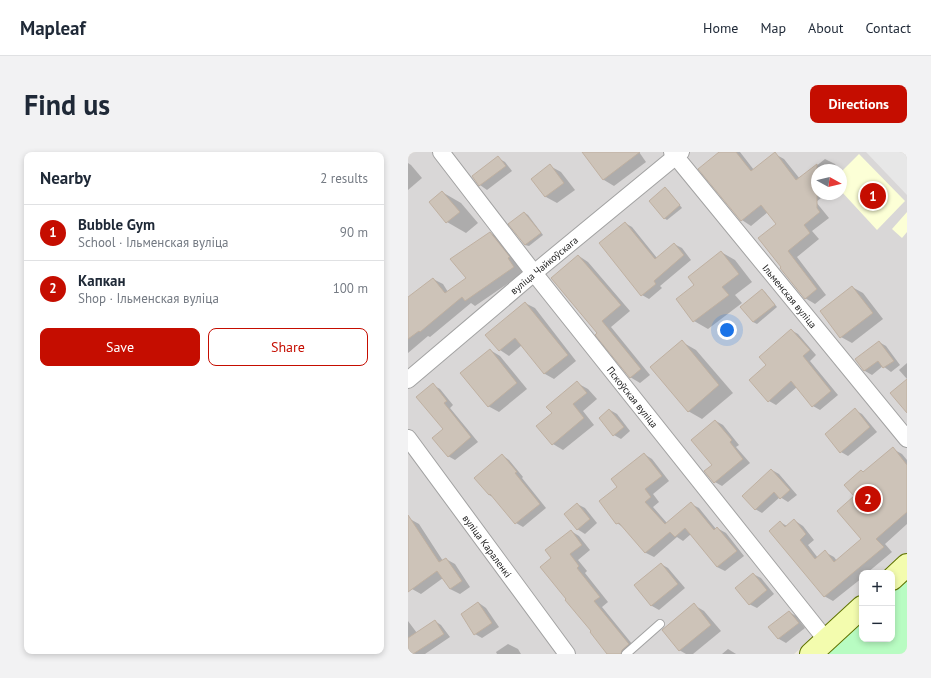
<!DOCTYPE html>
<meta charset="utf-8">
<style>
:root{--surface:#fff;--page:#f2f2f3;--text:#1f2937;--muted:#747a83;--line:#e0e1e3;--accent:#c50d00}
body{margin:0;font-family:"PT Sans",sans-serif;background:var(--page);color:var(--text)}
.controls{position:absolute;right:12px;bottom:12px;display:grid;overflow:hidden;border-radius:8px;box-shadow:0 2px 6px #0003}
.controls button{width:36px;height:36px;display:grid;place-items:center;padding:0;border:0;border-bottom:1px solid var(--line);background:var(--surface);color:var(--text);font:20px sans-serif}
.compass{position:absolute;left:403px;top:12px;width:36px;height:36px;border-radius:50%;background:var(--surface);box-shadow:0 2px 6px #0003;rotate:98deg}
.you{position:absolute;left:319px;top:178px;width:14px;height:14px;margin:-10px;border:3px solid #fff;border-radius:50%;background:#1a73e8;box-shadow:0 0 0 6px #1a73e833}
.badge{display:grid;place-items:center;width:26px;height:26px;border-radius:50%;background:var(--accent);color:#fff;font-size:13px;font-weight:700}
.pin{position:absolute;translate:-50% -50%;border:2px solid #fff;box-shadow:0 1px 4px #0006}
.list{margin:0;padding:0;list-style:none}
h2{display:flex;justify-content:space-between;align-items:center;height:52px;margin:0;padding:0 16px;font-size:17px}
h2 small{font-size:13px;font-weight:400;color:var(--muted)}
.list li{display:grid;grid-template-columns:26px 1fr auto;gap:12px;align-items:center;box-sizing:border-box;height:56px;padding:0 16px;border-top:1px solid var(--line)}
.list b{display:block;font-size:15px;white-space:nowrap}
.list p{margin:0;font-size:13px;white-space:nowrap;color:var(--muted)}
.list em{font-size:13px;font-style:normal;color:var(--muted)}
.actions{display:flex;gap:8px;padding:12px 16px}
.actions a{flex:1;padding:9px 0;border:1px solid var(--accent);border-radius:8px;text-align:center;font-size:14px;color:var(--accent)}
.actions .main{background:var(--accent);color:#fff}
.map{position:relative;flex:none;width:499px;height:502px;overflow:hidden;border-radius:8px}
header{display:flex;align-items:center;gap:24px;box-sizing:border-box;height:56px;padding:0 20px;background:var(--surface);border-bottom:1px solid var(--line)}
header strong{font-size:19px}
nav{display:flex;gap:22px;margin-inline-start:auto;font-size:14px}
.intro{display:flex;align-items:center;justify-content:space-between;box-sizing:border-box;height:96px;padding:0 24px}
h1{margin:0;font-size:28px}
.button{padding:10px 18px;border-radius:8px;background:var(--accent);color:#fff;font-size:14px;font-weight:700}
main{display:flex;gap:24px;padding:0 24px}
aside{flex:1;background:var(--surface);border-radius:8px;box-shadow:0 2px 6px #0003}
.map>svg:first-child{display:block}
.residential{fill:#d9d7d7;fill-rule:evenodd}
.education{fill:#fcffd6}
.park{fill:#b8fcc2}
.parking{fill:#e7e7e7}
.shadow{fill:#0003}
.building{fill:#cdc3b8;stroke:#bfb0a1}
.lines{fill:none;stroke-linecap:round;stroke-linejoin:round}
.lane-casing{stroke:#a2a2a2;stroke-width:10}
.street-casing{stroke:#a2a2a2;stroke-width:18}
.secondary-casing{stroke:#5f7300;stroke-width:24}
.lane{stroke:#fff;stroke-width:8}
.street{stroke:#fff;stroke-width:16}
.secondary{stroke:#f3fcae;stroke-width:22}
.labels{text-anchor:middle;dominant-baseline:central;stroke-width:3.5;stroke-linejoin:round;paint-order:stroke}
.street-label{font-size:10px;fill:#1b1b1b;stroke:#fff}
</style>
<header>
<strong>Mapleaf</strong>
<nav><a>Home</a><a>Map</a><a>About</a><a>Contact</a></nav>
</header>
<div class="intro"><h1>Find us</h1><a class="button">Directions</a></div>
<main>
<aside>
<h2>Nearby<small>2 results</small></h2>
<ul class="list">
<li><span class="badge">1</span><div><b>Bubble Gym</b><p>School · Ільменская вуліца</p></div><em>90 m</em></li>
<li><span class="badge">2</span><div><b>Капкан</b><p>Shop · Ільменская вуліца</p></div><em>100 m</em></li>
</ul>
<div class="actions"><a class="main">Save</a><a>Share</a></div>
</aside>
<div class="map">
<svg width="499" height="502" viewBox="0 0 499 502">
<rect width="100%" height="100%" fill="#ede9df"/>
<path class="residential" d="M0,0H499V402L478,421H454V442L386,502H0ZM409,18H433V42H409Z"/>
<g class="education">
<polygon points="451,2 497,49 469,78 433,39 433,20"/>
<polygon points="499,60 499,80 494,86 484,77"/>
</g>
<polygon class="park" points="499,421 499,502 410,502 454,462 454,487 484,487 484,435"/>
<polygon class="parking" points="458,0 499,0 499,43"/>
<g class="shadow">
<polygon points="175,0 231,0 238,10 206,34 196,28"/>
<polygon points="313,0 332,0 346,18 367,2 376,7 392,27 417,7 427,12 431,18 409,18 409,42 418,42 408,50 421,66 404,79 411,87 389,105 418,143 407,152 397,146 374,116 369,72 360,60 343,74 334,68"/>
<polygon points="90,6 97,10 104,19 79,38 72,33 65,25"/>
<polygon points="0,11 3,13 14,26 0,38"/>
<polygon points="142,14 153,20 167,38 149,51 138,45 125,27"/>
<polygon points="433,20 438,26 433,30"/>
<polygon points="257,37 260,38 274,56 259,68 256,66"/>
<polygon points="34,40 53,51 70,71 58,81 39,70"/>
<polygon points="117,61 120,63 135,83 121,94 117,93"/>
<polygon points="217,71 224,75 249,106 266,92 274,96 283,108 252,134 254,136 241,147 234,143"/>
<polygon points="82,81 92,86 115,121 67,154 63,151 22,185 20,184 0,201 0,147 25,127 35,132 40,140 60,127"/>
<polygon points="313,100 327,108 344,130 327,143 334,151 300,177 286,169 288,133"/>
<polygon points="171,104 180,110 222,159 203,175 242,223 232,231 222,225 190,181"/>
<polygon points="444,135 455,141 475,167 444,191 433,185"/>
<polygon points="354,138 357,140 369,155 349,172 345,170"/>
<polygon points="117,151 127,156 168,209 146,227 137,222 114,193 101,204 92,198"/>
<polygon points="383,178 390,182 408,203 402,209 430,243 412,258 405,254 389,235 368,253 361,249 360,213"/>
<polygon points="274,190 288,198 325,241 294,267 280,259"/>
<polygon points="471,190 478,194 492,213 483,220 475,214 464,223 457,219 448,208"/>
<polygon points="82,198 92,204 119,237 91,260 80,254"/>
<polygon points="499,211 499,227 491,218"/>
<polygon points="169,231 180,237 189,247 175,259 186,273 155,298 145,292 145,262"/>
<polygon points="25,233 32,237 45,253 42,256 70,290 47,308 40,304 36,277"/>
<polygon points="202,258 209,262 222,279 213,287 206,283"/>
<polygon points="447,258 454,262 469,280 440,304 433,300 418,282"/>
<polygon points="308,269 315,273 331,293 328,295 342,311 314,334 307,330 305,314"/>
<polygon points="485,297 494,302 499,308 499,372 477,392 484,400 459,421 454,421 454,426 425,449 416,444 372,370 379,374 386,368 395,374 406,388 400,393 410,406 417,400 426,405 429,409 455,387 447,344 454,319 456,320"/>
<polygon points="236,302 244,307 261,329 245,342 251,350 245,355 259,371 283,352 291,356 308,377 309,376 318,381 336,404 317,419 309,415 283,382 275,389 269,385 246,405 238,401 216,376 209,371 211,336"/>
<polygon points="94,303 101,308 115,325 114,326 138,356 115,375 108,371 87,346 81,343"/>
<polygon points="364,318 371,322 389,343 380,350 372,345 354,361 347,357"/>
<polygon points="169,352 177,356 189,371 177,382 169,377"/>
<polygon points="2,367 11,372 35,409 38,407 47,412 62,435 52,442 42,437 35,426 13,442 4,437 0,432 0,368"/>
<polygon points="163,379 171,384 182,398 170,408 179,419 177,421 200,450 194,455 229,498 224,502 201,502 184,479 145,406"/>
<polygon points="253,412 260,416 277,436 251,458 244,454 227,433"/>
<polygon points="345,422 353,426 366,442 349,456 341,452"/>
<polygon points="71,451 78,456 91,475 74,486 67,482"/>
<polygon points="286,453 296,459 313,479 285,502 278,502 271,498"/>
<polygon points="381,460 388,464 397,476 378,491 371,487 362,475"/>
<polygon points="0,469 9,481 27,469 33,473 42,485 17,502 0,502"/>
<polygon points="100,492 110,497 113,502 89,502 88,500"/>
<polygon points="320,497 328,502 314,502"/>
</g>
<g class="building">
<polygon points="174,0 232,0 195,28"/>
<polygon points="311,0 328,0 343,19 367,0 388,28 409,12 409,56 412,60 396,73 402,81 380,99 409,137 397,147 372,116 373,115 350,86 368,72 353,53 333,69 290,17"/>
<polygon points="90,4 98,14 71,34 64,24"/>
<polygon points="142,12 156,31 137,45 123,27"/>
<polygon points="257,35 272,53 256,67 241,49"/>
<polygon points="34,39 52,60 38,71 21,50"/>
<polygon points="116,60 133,81 117,93 100,72"/>
<polygon points="217,70 247,107 266,91 276,103 246,129 248,132 233,144 191,91"/>
<polygon points="82,80 102,105 100,106 106,115 57,149 54,145 12,180 11,179 0,187 0,145 25,126 37,141 58,126 42,107"/>
<polygon points="313,99 331,122 314,135 321,143 285,170 268,147 286,133 280,125"/>
<polygon points="170,103 213,153 194,169 233,217 222,226 187,183 189,181 143,126"/>
<polygon points="444,134 465,161 432,186 412,159"/>
<polygon points="354,137 367,153 345,170 332,155"/>
<polygon points="117,150 160,203 136,222 107,186 91,199 77,183"/>
<polygon points="383,177 402,198 395,204 423,239 404,255 383,229 360,250 341,228 358,213 351,205"/>
<polygon points="274,188 311,233 280,260 242,215"/>
<polygon points="471,189 486,209 475,216 470,209 456,219 447,207"/>
<polygon points="82,197 109,231 80,255 52,221"/>
<polygon points="499,227 499,261 482,241"/>
<polygon points="169,229 179,241 165,252 176,266 144,293 128,274 144,261 138,255"/>
<polygon points="25,231 39,249 36,251 63,285 40,305 24,286 35,277 8,245"/>
<polygon points="447,256 462,275 432,301 417,282"/>
<polygon points="201,257 216,275 205,284 191,266"/>
<polygon points="307,268 324,288 322,290 335,307 306,331 296,319 304,313 283,288"/>
<polygon points="485,295 499,313 499,360 468,387 476,395 416,445 361,379 372,369 377,375 386,367 398,382 392,388 407,407 417,398 426,410 453,387 429,359 446,344 436,333 453,318 455,320"/>
<polygon points="236,301 254,324 237,337 243,345 237,350 257,372 283,350 306,378 309,375 329,399 309,415 277,376 267,385 262,380 237,401 211,371 208,372 191,349 209,335 203,327"/>
<polygon points="94,302 109,320 107,321 132,352 107,372 82,342 81,343 66,326"/>
<polygon points="363,317 382,338 372,347 366,340 347,358 334,344"/>
<polygon points="169,351 182,367 169,378 156,362"/>
<polygon points="0,363 31,410 38,406 54,429 42,437 29,419 0,440"/>
<polygon points="163,378 174,393 162,402 171,414 169,416 192,445 186,449 221,492 214,498 213,502 199,502 182,480 183,479 157,448 158,447 132,415 143,406 137,398"/>
<polygon points="253,411 270,432 243,454 226,433"/>
<polygon points="345,421 359,438 341,453 327,436"/>
<polygon points="70,450 84,471 66,483 53,462"/>
<polygon points="286,451 303,473 271,499 254,478"/>
<polygon points="381,459 391,471 370,487 360,475"/>
<polygon points="27,468 36,482 5,502 0,502 0,486"/>
</g>
<g class="lines">
<g class="lane-casing">
<polyline id="lane" points="218,502 252,472"/>
</g>
<g class="street-casing">
<g id="street">
<path id="s1" d="M33,0L126,121L419,489"/>
<path id="s2" d="M264,0L499,287"/>
<path id="s3" d="M0,228L126,121L273,0"/>
<path id="s4" d="M0,286L159,502"/>
</g>
</g>
<g class="secondary-casing">
<g id="secondary">
<polyline points="484,427 499,413"/>
<polyline points="403,502 454,455"/>
</g>
</g>
<use href="#lane" class="lane"/>
<use href="#street" class="street"/>
<use href="#secondary" class="secondary"/>
</g>
<g class="labels">
<g class="street-label">
<text stroke="none"><textPath href="#s3" startOffset="178">вуліца Чайкоўскага</textPath></text>
<text stroke="none"><textPath href="#s2" startOffset="186">Ільменская вуліца</textPath></text>
<text stroke="none"><textPath href="#s1" startOffset="311">Пскоўская вуліца</textPath></text>
<text stroke="none"><textPath href="#s4" startOffset="134">вуліца Караленкі</textPath></text>
</g>
</g>
</svg>
<div class="controls">
<button>+</button>
<button>−</button>
</div>
<svg class="compass" viewBox="-18 -18 36 36"><path d="M0-13l5 13h-10z" fill="#e53935"/><path d="M0 13l5-13h-10z" fill="#747a83"/></svg>
<div class="you"></div>
<div class="pin badge" style="left:465px;top:44px">1</div>
<div class="pin badge" style="left:460px;top:347px">2</div>
</div>
</main>
